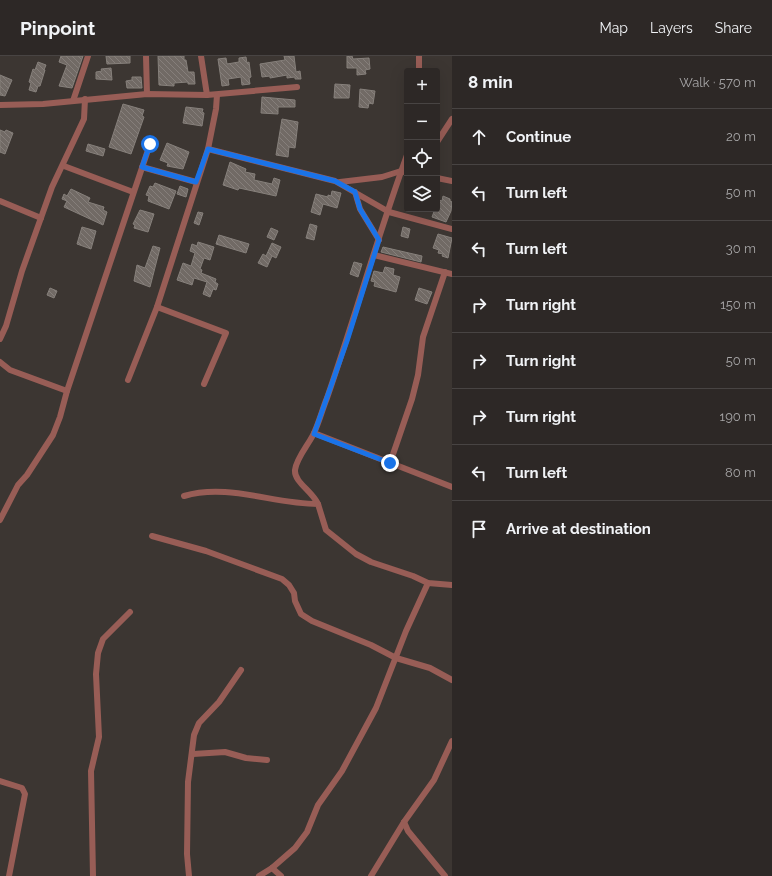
<!DOCTYPE html>
<meta charset="utf-8">
<style>
:root{--surface:#2d2826;--page:#35302e;--text:#f1f3f6;--muted:#a7a6a7;--line:#484443}
body{margin:0;font-family:Raleway,sans-serif;background:var(--page);color:var(--text)}
.controls{position:absolute;right:12px;top:12px;display:grid;overflow:hidden;border-radius:4px;box-shadow:0 4px 16px #0002}
.controls button{width:36px;height:36px;display:grid;place-items:center;padding:0;border:0;border-bottom:1px solid var(--line);background:var(--surface);color:var(--text);font:20px sans-serif}
.stop{position:absolute;width:12px;height:12px;margin:-9px;border:3px solid #1a73e8;border-radius:50%;background:#fff}
.stop.end{background:#1a73e8;border-color:#fff;box-shadow:0 1px 4px #0008}
.list{margin:0;padding:0;list-style:none}
h2{display:flex;justify-content:space-between;align-items:center;height:52px;margin:0;padding:0 16px;font-size:17px}
h2 small{font-size:13px;font-weight:400;color:var(--muted)}
.list li{display:grid;grid-template-columns:26px 1fr auto;gap:12px;align-items:center;box-sizing:border-box;height:56px;padding:0 16px;border-top:1px solid var(--line)}
.list b{display:block;font-size:15px;white-space:nowrap}
.list em{font-size:13px;font-style:normal;color:var(--muted)}
.icon{flex:none;width:22px;height:22px;fill:none;stroke:currentColor;stroke-width:2;stroke-linecap:round;stroke-linejoin:round}
.map{position:relative;flex:none;width:452px;height:820px;overflow:hidden}
header{display:flex;align-items:center;gap:24px;box-sizing:border-box;height:56px;padding:0 20px;background:var(--surface);border-bottom:1px solid var(--line)}
header strong{font-size:19px}
nav{display:flex;gap:22px;margin-inline-start:auto;font-size:14px}
main{display:flex}
aside{flex:1;background:var(--surface)}
.map>svg:first-child{display:block}
.building{fill:url(#building-back-hatch);stroke:#86807b}
.lines{fill:none;stroke-linecap:round;stroke-linejoin:round}
.minor{stroke:#985d56;stroke-width:6}
.route{stroke:#1a73e8;stroke-width:5}
</style>
<header>
<strong>Pinpoint</strong>
<nav><a>Map</a><a>Layers</a><a>Share</a></nav>
</header>
<main>
<div class="map">
<svg width="452" height="820" viewBox="0 0 452 820">
<defs>
<pattern id="building-back-hatch" width="6" height="6" patternUnits="userSpaceOnUse"><rect width="6" height="6" fill="#716a65"/><path d="M-1 5l2 2M0 0l6 6M5-1l2 2" fill="none" stroke="#867f7b"/></pattern>
</defs>
<rect width="100%" height="100%" fill="#3c3632"/>
<g class="building">
<polygon points="61,0 83,0 72,32 59,30 67,9 59,6"/>
<polygon points="106,0 130,0 130,7 107,8"/>
<polygon points="158,0 184,0 184,4 186,4 188,16 194,16 195,28 188,28 188,26 174,27 174,30 159,29"/>
<polygon points="284,0 294,0 296,16 300,15 301,23 295,23 295,21 287,22 287,19 270,22 270,20 262,21 260,8 285,4"/>
<polygon points="347,0 352,0 353,3 369,2 370,13 365,14 366,18 357,19 357,12 347,12"/>
<polygon points="246,1 247,7 249,6 251,21 249,22 250,28 242,29 241,21 228,23 229,29 222,30 218,3 226,2 227,8 239,6 239,2"/>
<polygon points="38,6 46,9 44,14 45,14 40,30 38,30 36,36 29,34 31,27 29,26 33,13 35,14"/>
<polygon points="111,12 112,24 96,23 96,16 102,15 101,13"/>
<polygon points="0,19 12,24 5,40 0,39"/>
<polygon points="132,21 141,21 142,32 127,32 126,25 132,24"/>
<polygon points="335,28 350,29 349,42 334,42"/>
<polygon points="360,33 375,35 373,48 369,47 368,52 359,51"/>
<polygon points="262,41 295,44 295,51 278,51 278,58 261,57"/>
<polygon points="123,48 144,54 142,60 144,61 131,98 109,91"/>
<polygon points="186,51 203,53 202,56 204,57 202,70 183,67"/>
<polygon points="282,63 298,66 295,92 289,91 288,101 276,99"/>
<polygon points="0,74 5,76 6,74 13,77 5,98 0,96"/>
<polygon points="167,87 189,96 183,113 167,110 168,107 160,104"/>
<polygon points="88,88 105,93 103,100 86,95"/>
<polygon points="230,106 246,113 245,116 255,118 254,124 272,128 274,122 280,124 276,140 239,132 238,134 223,129"/>
<polygon points="155,127 176,135 169,153 148,145 149,140 146,139 150,130 153,131"/>
<polygon points="180,130 188,133 186,141 177,138"/>
<polygon points="71,133 90,142 88,146 104,151 103,154 107,156 103,169 64,151 67,145 62,143 64,138 67,140"/>
<polygon points="332,135 341,137 337,152 323,148 320,159 311,156 316,138 328,141 328,139 331,140"/>
<polygon points="443,140 450,143 450,145 452,146 451,155 446,166 432,161 435,153 437,153 438,144 442,145"/>
<polygon points="140,154 154,158 148,176 134,172 135,169 133,168"/>
<polygon points="198,156 203,157 199,169 194,167"/>
<polygon points="310,168 317,170 314,184 306,182"/>
<polygon points="82,171 96,175 91,193 77,188"/>
<polygon points="403,171 410,173 408,182 401,180"/>
<polygon points="271,172 278,175 274,184 267,181"/>
<polygon points="438,178 452,182 448,202 442,200 443,198 438,197 439,194 433,192"/>
<polygon points="219,179 249,188 246,197 216,188"/>
<polygon points="198,186 214,191 210,204 204,202 200,213 202,214 201,217 216,223 215,226 218,228 216,234 213,233 210,241 203,238 207,226 194,222 192,229 177,224 183,207 191,210 195,197 190,195 192,188 197,190"/>
<polygon points="272,187 281,191 276,202 272,200 267,211 258,207 263,198 266,200"/>
<polygon points="153,190 160,192 150,231 134,225 137,209 145,212"/>
<polygon points="383,191 422,200 421,206 381,196"/>
<polygon points="354,206 362,208 358,221 350,218"/>
<polygon points="385,211 394,213 393,219 400,221 396,236 374,230 375,226 371,225 374,215 383,217"/>
<polygon points="50,232 57,235 54,242 47,239"/>
<polygon points="419,232 432,236 427,248 415,244"/>
</g>
<g class="lines">
<g class="minor">
<polyline points="146,0 147,38"/>
<polyline points="201,0 207,39"/>
<polyline points="419,0 419,15"/>
<polyline points="73,45 88,0"/>
<polyline points="0,49 43,48 147,38 207,39 297,31"/>
<polyline points="437,86 452,63"/>
<polyline points="208,93 335,125 389,156 452,173"/>
<polyline points="64,110 133,136"/>
<polyline points="142,111 196,126"/>
<polyline points="437,122 452,125"/>
<polyline points="340,126 382,121 401,115 407,117"/>
<polyline points="355,136 360,153 379,184"/>
<polyline points="0,145 41,162"/>
<polyline points="374,199 452,218"/>
<polyline points="157,251 226,277 204,328"/>
<polyline points="0,283 6,270 22,215 52,131 84,63 85,43"/>
<polyline points="0,306 10,314 67,335"/>
<polyline points="128,324 157,251 208,93 216,53 217,39"/>
<polyline points="314,377 452,431"/>
<polyline points="390,407 412,343 418,319 423,281 445,216"/>
<path d="M184,440C228,427 273,448 318,448L326,474L356,498L371,506L413,520L428,527L452,529"/>
<path d="M318,448C312,435 294,426 295,414C296,403 308,389 313,379C319,367 322,354 327,342C355,261 378,179 407,99"/>
<polyline points="0,464 18,429 27,419 53,379 60,361 67,335 150,88"/>
<polyline points="152,480 206,495 282,523 289,529 294,537 295,545 301,558 312,565 371,589 396,602 430,612 452,624"/>
<polyline points="193,698 225,696 246,702 267,704"/>
<polyline points="0,725 22,732 25,738 9,820"/>
<polyline points="404,766 408,775 445,820"/>
<polyline points="272,812 281,820"/>
<polyline points="93,820 91,715 99,681 96,618 98,597 103,583 130,556"/>
<polyline points="189,820 187,798 188,726 194,679 199,667 219,646 241,614"/>
<polyline points="259,820 272,812 295,792 307,776 318,749 342,715 376,652 406,575 428,527"/>
<polyline points="371,820 404,766 434,724 452,685"/>
</g>
</g>
<g class="lines">
<polyline class="route" points="150,88 142,111 196,126 208,93 335,125 355,136 360,153 379,184 347,285 314,378 390,407"/>
</g>
</svg>
<div class="controls">
<button>+</button>
<button>−</button>
<button><svg class="icon" aria-label="locate" viewBox="0 0 24 24"><circle cx="12" cy="12" r="6"/><path d="M12 2v4M12 18v4M2 12h4M18 12h4"/></svg></button>
<button><svg class="icon" aria-label="layers" viewBox="0 0 24 24"><path d="M12 4l9 5-9 5-9-5zM3 14l9 5 9-5"/></svg></button>
</div>
<div class="stop" style="left:150px;top:88px"></div>
<div class="stop end" style="left:390px;top:407px"></div>
</div>
<aside>
<h2>8 min<small>Walk · 570 m</small></h2>
<ul class="list">
<li><svg class="icon" aria-label="ahead" viewBox="0 0 24 24"><path d="M12 20V5M6 11l6-6 6 6"/></svg><div><b>Continue</b></div><em>20 m</em></li>
<li><svg class="icon" aria-label="left" viewBox="0 0 24 24"><path d="M17 20v-9H6M10 6l-5 5 5 5"/></svg><div><b>Turn left</b></div><em>50 m</em></li>
<li><svg class="icon" aria-label="left" viewBox="0 0 24 24"><path d="M17 20v-9H6M10 6l-5 5 5 5"/></svg><div><b>Turn left</b></div><em>30 m</em></li>
<li><svg class="icon" aria-label="right" viewBox="0 0 24 24"><path d="M7 20v-9h11M14 6l5 5-5 5"/></svg><div><b>Turn right</b></div><em>150 m</em></li>
<li><svg class="icon" aria-label="right" viewBox="0 0 24 24"><path d="M7 20v-9h11M14 6l5 5-5 5"/></svg><div><b>Turn right</b></div><em>50 m</em></li>
<li><svg class="icon" aria-label="right" viewBox="0 0 24 24"><path d="M7 20v-9h11M14 6l5 5-5 5"/></svg><div><b>Turn right</b></div><em>190 m</em></li>
<li><svg class="icon" aria-label="left" viewBox="0 0 24 24"><path d="M17 20v-9H6M10 6l-5 5 5 5"/></svg><div><b>Turn left</b></div><em>80 m</em></li>
<li><svg class="icon" aria-label="arrive" viewBox="0 0 24 24"><path d="M6 21V4h12l-3 4 3 4H6"/></svg><div><b>Arrive at destination</b></div></li>
</ul>
</aside>
</main>
